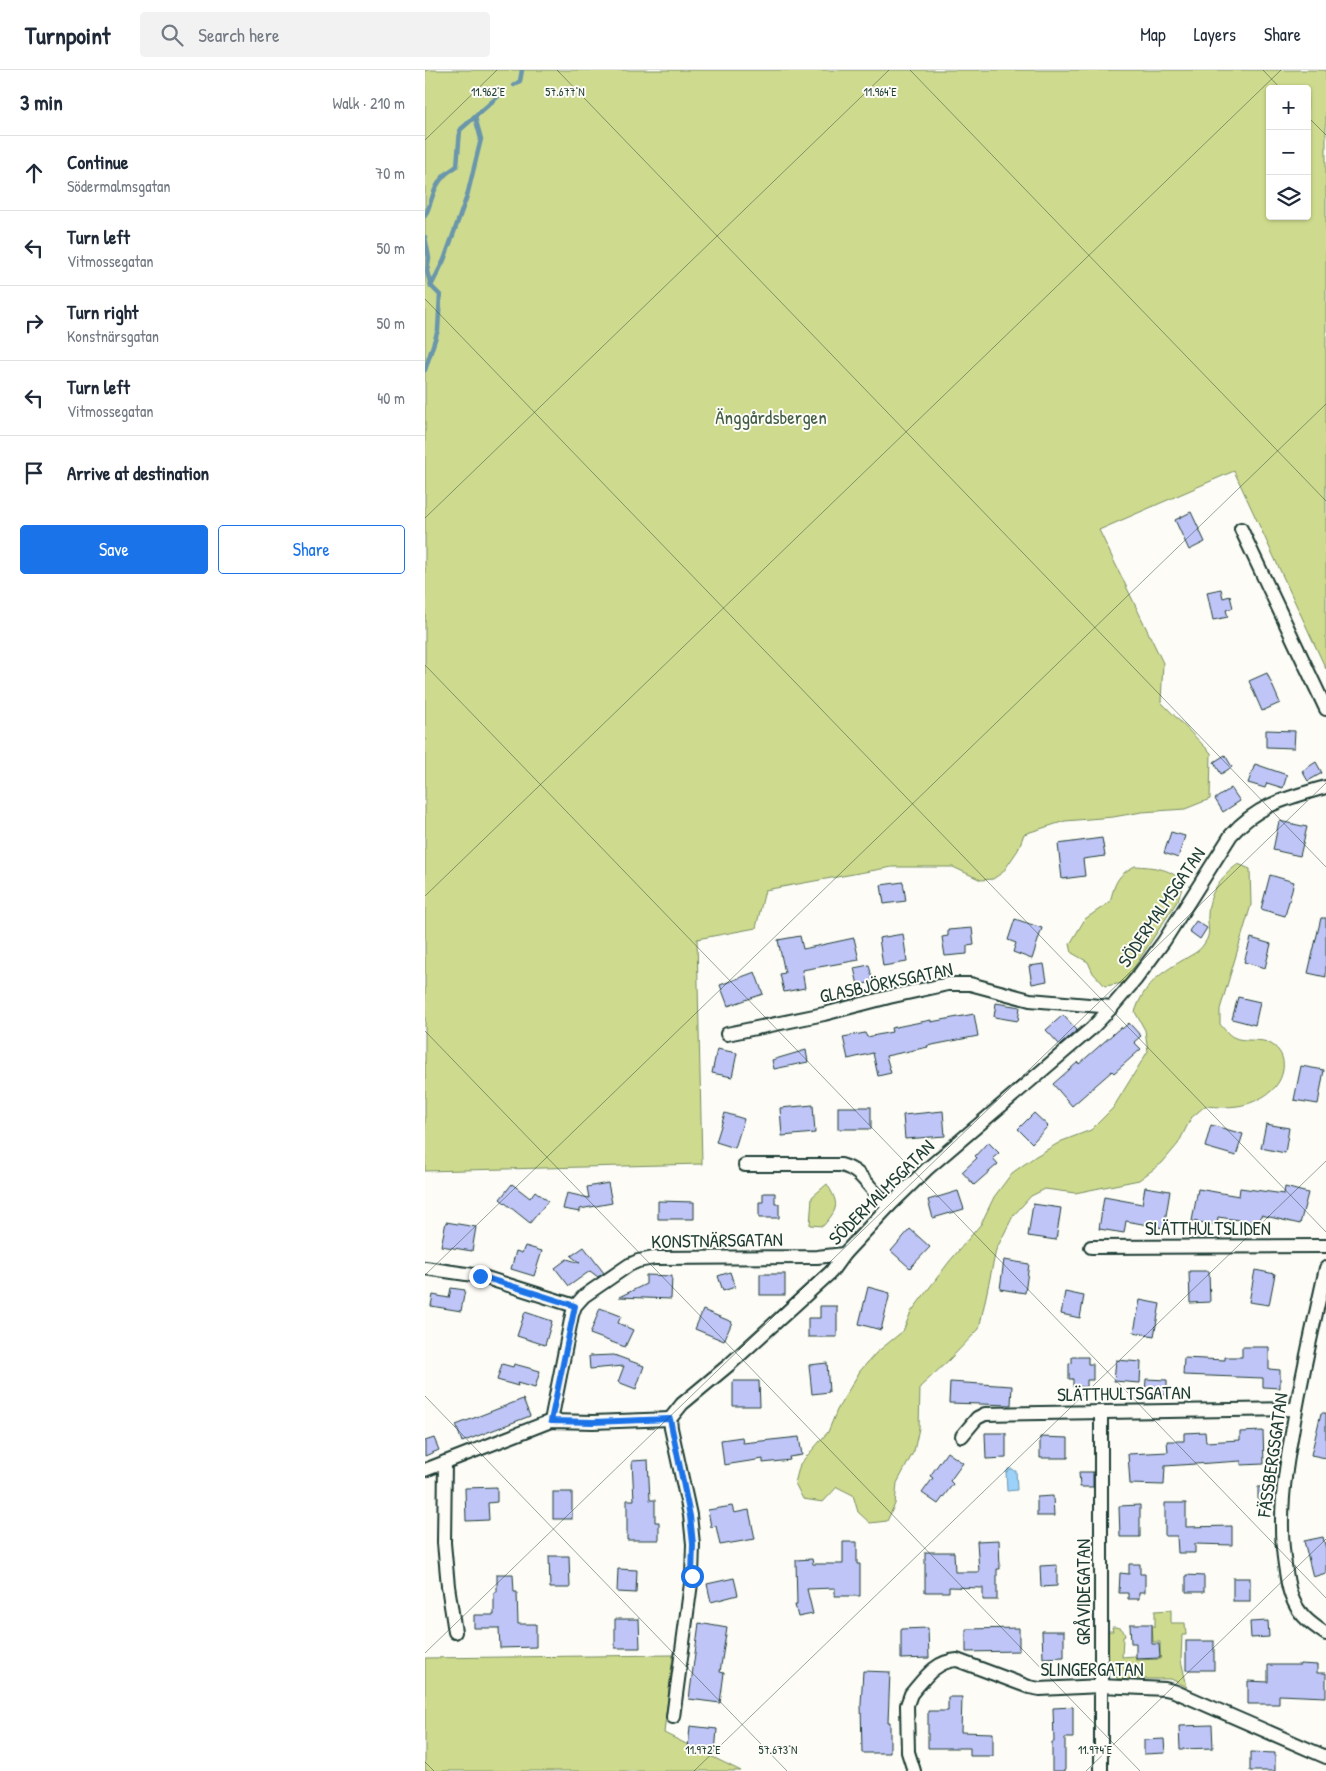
<!DOCTYPE html>
<meta charset="utf-8">
<style>
:root{--surface:#fff;--page:#f2f2f3;--text:#1f2937;--muted:#747a83;--line:#e0e1e3;--accent:#1a73e8}
body{margin:0;font-family:"Patrick Hand",sans-serif;background:var(--page);color:var(--text)}
.controls{position:absolute;right:15px;top:15px;display:grid;overflow:hidden;border-radius:5px;box-shadow:0 1px 4px #0004}
.controls button{width:45px;height:45px;display:grid;place-items:center;padding:0;border:0;border-bottom:1px solid var(--line);background:var(--surface);color:var(--text);font:25px sans-serif}
.stop{position:absolute;width:15px;height:15px;margin:-11px;border:4px solid #1a73e8;border-radius:50%;background:#fff}
.stop.end{background:#1a73e8;border-color:#fff;box-shadow:0 1px 5px #0008}
.list{margin:0;padding:0;list-style:none}
h2{display:flex;justify-content:space-between;align-items:center;height:65px;margin:0;padding:0 20px;font-size:21px}
h2 small{font-size:16px;font-weight:400;color:var(--muted)}
.list li{display:grid;grid-template-columns:32px 1fr auto;gap:15px;align-items:center;box-sizing:border-box;height:75px;padding:0 20px;border-top:1px solid var(--line)}
.list b{display:block;font-size:19px;white-space:nowrap}
.list p{margin:0;font-size:16px;white-space:nowrap;color:var(--muted)}
.list em{font-size:16px;font-style:normal;color:var(--muted)}
.actions{display:flex;gap:10px;padding:15px 20px}
.actions a{flex:1;padding:11px 0;border:1px solid var(--accent);border-radius:5px;text-align:center;font-size:18px;color:var(--accent)}
.actions .main{background:var(--accent);color:#fff}
.icon{flex:none;width:28px;height:28px;fill:none;stroke:currentColor;stroke-width:2;stroke-linecap:round;stroke-linejoin:round}
.map{position:relative;flex:none;width:901px;height:1701px;overflow:hidden}
header{display:flex;align-items:center;gap:30px;box-sizing:border-box;height:70px;padding:0 25px;background:var(--surface);border-bottom:1px solid var(--line)}
header strong{font-size:24px}
nav{display:flex;gap:28px;margin-inline-start:auto;font-size:18px}
.search{width:350px;height:45px;background:var(--page);display:flex;align-items:center;gap:12px;box-sizing:border-box;padding:0 18px;border-radius:5px;color:var(--muted);font-size:19px}
main{display:flex}
aside{flex:1;background:var(--surface)}
.map>svg:first-child{display:block}
.green{fill:#cedb8e;stroke:#768c61;fill-rule:evenodd}
.water{fill:#9cd1fa;stroke:#6a96ab}
.lines{fill:none;stroke-linecap:round;stroke-linejoin:round}
.stream{stroke:#6a96ab;stroke-width:4.5}
.building{fill:#bfc5f7;stroke:#1f3d34}
.street-casing{stroke:#1f3d34;stroke-width:16}
.street{stroke:#fdfcf7;stroke-width:12}
.route{stroke:#1a73e8;stroke-width:6}
.ticks{fill:none;stroke:#1f3d34;stroke-width:1;stroke-opacity:0.45}
.labels{text-anchor:middle;dominant-baseline:central;stroke-width:4;stroke-linejoin:round;paint-order:stroke}
.park-label{font-size:19px;fill:#425d46;stroke:#fdfcf7}
.street-label{font-size:19px;fill:#1f3d34;stroke:#fdfcf7}
.ticks-label{font-size:12px;text-anchor:middle;fill:#1f3d34;stroke:#fdfcf7;stroke-width:4;stroke-linejoin:round;paint-order:stroke}
</style>
<header>
<strong>Turnpoint</strong>
<div class="search"><svg class="icon" aria-label="search" viewBox="0 0 24 24"><circle cx="10" cy="10" r="6"/><path d="M15 15l6 6"/></svg>Search here</div>
<nav><a>Map</a><a>Layers</a><a>Share</a></nav>
</header>
<main>
<aside>
<h2>3 min<small>Walk · 210 m</small></h2>
<ul class="list">
<li><svg class="icon" aria-label="ahead" viewBox="0 0 24 24"><path d="M12 20V5M6 11l6-6 6 6"/></svg><div><b>Continue</b><p>Södermalmsgatan</p></div><em>70 m</em></li>
<li><svg class="icon" aria-label="left" viewBox="0 0 24 24"><path d="M17 20v-9H6M10 6l-5 5 5 5"/></svg><div><b>Turn left</b><p>Vitmossegatan</p></div><em>50 m</em></li>
<li><svg class="icon" aria-label="right" viewBox="0 0 24 24"><path d="M7 20v-9h11M14 6l5 5-5 5"/></svg><div><b>Turn right</b><p>Konstnärsgatan</p></div><em>50 m</em></li>
<li><svg class="icon" aria-label="left" viewBox="0 0 24 24"><path d="M17 20v-9H6M10 6l-5 5 5 5"/></svg><div><b>Turn left</b><p>Vitmossegatan</p></div><em>40 m</em></li>
<li><svg class="icon" aria-label="arrive" viewBox="0 0 24 24"><path d="M6 21V4h12l-3 4 3 4H6"/></svg><div><b>Arrive at destination</b></div></li>
</ul>
<div class="actions"><a class="main">Save</a><a>Share</a></div>
</aside>
<div class="map">
<svg width="901" height="1701" viewBox="0 0 901 1701">
<rect width="100%" height="100%" fill="#fdfcf7"/>
<filter id="ink" filterUnits="userSpaceOnUse"><feTurbulence type="fractalNoise" baseFrequency=".02" numOctaves="2"/><feDisplacementMap in="SourceGraphic" scale="10" xChannelSelector="R" yChannelSelector="G"/><feConvolveMatrix kernelMatrix="1 2 1 2 8 2 1 2 1" color-interpolation-filters="sRGB"/></filter>
<g filter="url(#ink)">
<g class="green">
<path d="M0,0H901V599L809,401L674,460L738,593L736,632L786,683L785,729L760,739L717,742L688,747L640,751L599,764L593,780L578,802L568,809L556,810L528,797H467L340,820L331,858L272,869L277,1094L0,1101ZM845,19H882V146H845Z"/>
<path d="M813,794L825,799L826,835L795,939V954C798,958 804,965 808,967C819,973 836,967 846,974C865,985 860,1010 845,1022C824,1038 805,1038 780,1036L766,1048L753,1074L737,1093L714,1110L650,1123L620,1119L606,1126L588,1146L571,1180L554,1259L524,1290L495,1317L494,1358L489,1381L472,1413L470,1434L462,1451L445,1453L433,1442L428,1425L412,1417L398,1432L378,1429L370,1413L375,1394L403,1362L412,1340L435,1301L451,1283L478,1261L486,1242L524,1192L556,1154L569,1127L587,1103L611,1086L637,1071L666,1060L688,1038L723,981L720,960L710,942C719,915 734,904 758,890C766,885 774,882 779,874C787,863 782,858 783,845C784,822 795,808 813,794Z"/>
<path d="M710,796C727,797 750,798 758,815L753,830L699,913L680,916L668,903L663,892L647,883L645,874L660,849L685,832C690,813 692,805 710,796Z"/>
<path d="M402,1114C414,1134 414,1138 398,1156L385,1155L387,1127Z"/>
<path d="M746,1540V1553H760L761,1565H757L756,1590L762,1617L746,1609H693L684,1600L683,1561H688L687,1557C696,1557 698,1558 700,1566L698,1567L697,1587L710,1586L711,1590L735,1589V1572H728L727,1556H730V1541Z"/>
<polygon points="248,1585 239,1663 316,1701 0,1701 0,1588"/>
</g>
<polygon class="water" points="583,1399 588,1399 589,1401 591,1401 592,1420 582,1421 581,1402 583,1401"/>
<g class="lines">
<g class="stream">
<polyline points="89,15 95,11 97,0"/>
<path d="M0,146C7,133 8,116 19,106C22,102 28,99 32,96L35,60L78,22"/>
<polyline points="0,167 4,188 2,201 6,216 15,225 13,260 0,300"/>
<polyline points="6,216 19,190 42,126 56,69 50,47"/>
</g>
</g>
<g class="building">
<polygon points="766,442 780,472 764,480 750,450"/>
<polygon points="796,519 798,528 805,526 808,538 801,540 803,547 788,550 782,522"/>
<polygon points="842,603 855,633 837,641 824,611"/>
<polygon points="841,660 870,661 869,678 841,677"/>
<polygon points="800,685 807,697 796,704 789,692"/>
<polygon points="891,692 897,703 883,711 877,701"/>
<polygon points="830,694 862,705 858,718 842,713 840,718 823,713"/>
<polygon points="806,718 815,731 798,742 790,729"/>
<polygon points="854,751 882,757 875,786 848,780"/>
<polygon points="746,762 760,766 753,788 739,783"/>
<polygon points="677,768 680,786 658,789 660,806 637,809 633,774"/>
<polygon points="845,805 869,812 860,846 836,839"/>
<polygon points="478,812 481,831 459,834 456,815"/>
<polygon points="896,848 901,848 901,907 883,903"/>
<polygon points="590,849 617,858 607,889 588,882 591,873 583,870"/>
<polygon points="771,851 782,858 775,869 764,861"/>
<polygon points="547,858 549,875 542,876 542,884 520,886 517,867 523,866 523,860"/>
<polygon points="478,864 482,892 458,896 454,868"/>
<polygon points="375,866 378,879 429,868 434,890 377,900 380,918 359,922 355,904 360,903 353,870"/>
<polygon points="826,868 846,874 840,898 819,892"/>
<polygon points="619,894 622,911 607,914 604,896"/>
<polygon points="444,895 448,912 433,915 429,898"/>
<polygon points="330,902 338,924 303,936 295,915"/>
<polygon points="813,927 835,932 830,955 807,949"/>
<polygon points="571,933 595,937 593,951 569,947"/>
<polygon points="549,944 553,966 502,976 503,977 461,986 466,1003 453,1006 448,983 423,989 418,967 440,963 442,967 467,962 466,958 506,950 506,952"/>
<polygon points="638,945 652,960 635,975 621,960"/>
<polygon points="704,953 716,966 709,972 716,979 689,1003 687,1001 647,1036 628,1014 653,992 654,994 696,957 697,959"/>
<polygon points="292,979 312,983 307,1007 287,1003"/>
<polygon points="381,980 383,992 349,999 347,990"/>
<polygon points="876,996 899,1000 893,1034 869,1030"/>
<polygon points="388,1035 390,1063 357,1066 355,1038"/>
<rect x="413" y="1037" width="33" height="22"/>
<polygon points="518,1041 520,1066 480,1069 478,1045"/>
<polygon points="300,1043 319,1049 310,1078 291,1072"/>
<polygon points="609,1043 623,1056 607,1073 593,1059"/>
<polygon points="841,1054 864,1058 860,1083 836,1078"/>
<polygon points="786,1055 818,1064 811,1086 780,1077"/>
<polygon points="563,1072 574,1083 568,1088 573,1094 549,1115 537,1102 552,1088 550,1086"/>
<polygon points="183,1113 187,1133 155,1139 155,1142 138,1139 142,1123 164,1128 162,1117"/>
<polygon points="87,1114 105,1128 110,1121 123,1131 105,1153 75,1129"/>
<polygon points="720,1117 745,1121 739,1158 701,1151 699,1163 674,1159 679,1127 717,1134"/>
<polygon points="860,1117 883,1123 875,1154 836,1145 835,1153 793,1147 792,1155 767,1151 773,1119 814,1126 815,1118 859,1124"/>
<polygon points="533,1121 539,1139 508,1148 503,1130"/>
<polygon points="338,1123 350,1123 350,1134 354,1134 354,1148 334,1148 334,1132 338,1132"/>
<polygon points="233,1131 269,1132 269,1149 233,1149"/>
<polygon points="608,1134 636,1138 631,1170 603,1166"/>
<polygon points="21,1152 51,1157 47,1181 16,1176"/>
<polygon points="485,1159 505,1177 485,1198 466,1181"/>
<polygon points="100,1176 117,1181 109,1206 86,1199 91,1181 97,1183"/>
<polygon points="159,1177 179,1203 173,1207 165,1201 144,1216 130,1198 142,1189 155,1193 146,1186"/>
<polygon points="579,1190 604,1194 600,1223 575,1219"/>
<polygon points="830,1200 850,1204 844,1235 824,1232"/>
<polygon points="764,1201 784,1201 785,1232 765,1233"/>
<polygon points="305,1202 310,1217 298,1221 293,1206"/>
<rect x="335" y="1204" width="25" height="21"/>
<polygon points="221,1205 247,1206 246,1229 194,1227 221,1214"/>
<polygon points="443,1217 465,1223 456,1260 434,1254"/>
<polygon points="26,1218 40,1220 36,1241 6,1236 8,1225 24,1228"/>
<polygon points="640,1222 659,1226 655,1248 636,1244"/>
<polygon points="715,1230 735,1234 729,1266 709,1262"/>
<polygon points="395,1236 412,1236 412,1267 383,1267 383,1248 395,1248"/>
<polygon points="175,1238 196,1246 193,1253 208,1260 200,1277 165,1264"/>
<polygon points="278,1240 307,1252 299,1271 270,1259"/>
<polygon points="100,1242 127,1251 120,1275 92,1266"/>
<polygon points="817,1277 844,1277 844,1299 855,1300 855,1318 838,1317 838,1308 758,1305 759,1288 800,1290 800,1287 817,1287"/>
<polygon points="189,1285 219,1296 211,1319 193,1312 199,1296 165,1299 164,1286"/>
<polygon points="647,1287 663,1287 663,1294 668,1294 668,1310 662,1310 662,1317 648,1317 648,1309 644,1309 644,1294 647,1293"/>
<polygon points="691,1290 716,1292 715,1313 689,1311"/>
<polygon points="402,1293 404,1322 387,1324 384,1295"/>
<polygon points="77,1294 88,1297 89,1294 115,1301 110,1318 92,1313 93,1316 72,1310"/>
<polygon points="721,1309 742,1310 742,1325 720,1324"/>
<polygon points="308,1311 334,1311 335,1336 308,1336"/>
<polygon points="525,1312 587,1316 586,1335 524,1333"/>
<polygon points="98,1329 105,1346 37,1372 31,1355"/>
<polygon points="896,1343 901,1343 901,1388 886,1385"/>
<polygon points="838,1361 839,1394 816,1395 816,1391 740,1396 739,1415 705,1414 703,1384 743,1382 742,1371 759,1371 759,1363 780,1362 781,1372 815,1370 815,1362"/>
<polygon points="560,1363 581,1363 581,1388 561,1389"/>
<polygon points="317,1367 318,1373 374,1367 377,1385 364,1387 365,1390 338,1393 338,1389 299,1395 296,1370"/>
<polygon points="615,1367 643,1368 643,1388 615,1388"/>
<polygon points="9,1368 14,1380 0,1386 0,1371"/>
<polygon points="522,1382 538,1393 525,1411 528,1414 513,1434 497,1423 508,1408 505,1406"/>
<polygon points="223,1390 225,1430 230,1430 230,1452 234,1452 234,1470 202,1470 202,1430 209,1430 207,1391"/>
<polygon points="654,1402 668,1402 668,1417 655,1417"/>
<polygon points="72,1417 72,1432 63,1433 64,1450 41,1451 40,1418"/>
<polygon points="833,1417 848,1417 847,1431 833,1430"/>
<rect x="128" y="1422" width="19" height="27"/>
<polygon points="628,1426 629,1446 612,1446 612,1427"/>
<polygon points="740,1433 761,1433 761,1457 807,1456 807,1475 770,1474 770,1483 753,1483 752,1466 740,1466"/>
<polygon points="715,1435 715,1467 695,1467 694,1436"/>
<polygon points="307,1436 309,1443 324,1440 330,1469 295,1475 291,1456 286,1457 283,1440"/>
<polygon points="898,1467 901,1479 901,1503 888,1507 879,1471"/>
<polygon points="574,1470 575,1499 572,1499 572,1530 558,1530 558,1518 524,1517 524,1522 500,1522 500,1482 529,1482 530,1502 554,1502 552,1471"/>
<polygon points="418,1472 432,1472 432,1494 435,1494 435,1526 410,1526 410,1518 382,1519 388,1544 373,1547 370,1535 372,1535 371,1490 387,1489 388,1494 418,1494"/>
<polygon points="124,1486 144,1486 145,1518 125,1518"/>
<polygon points="704,1494 715,1494 715,1504 720,1504 720,1522 714,1522 714,1529 703,1529 703,1523 694,1523 695,1503 704,1504"/>
<polygon points="632,1495 632,1516 616,1517 615,1496"/>
<polygon points="193,1499 212,1500 211,1523 192,1522"/>
<polygon points="72,1504 88,1504 89,1522 92,1522 93,1554 111,1554 111,1577 75,1578 74,1558 49,1558 49,1545 69,1545 69,1522 72,1522"/>
<polygon points="761,1505 779,1506 779,1522 761,1522"/>
<polygon points="309,1508 313,1525 286,1532 282,1514"/>
<rect x="808" y="1508" width="17" height="23"/>
<polygon points="190,1549 214,1549 215,1578 190,1578"/>
<polygon points="843,1551 844,1567 826,1568 825,1552"/>
<polygon points="274,1553 302,1558 295,1602 299,1603 295,1633 264,1629"/>
<polygon points="705,1554 727,1554 727,1574 734,1574 735,1588 711,1589 711,1573 706,1573"/>
<polygon points="503,1558 504,1588 476,1589 476,1559"/>
<polygon points="594,1558 594,1581 541,1582 541,1559"/>
<polygon points="617,1561 639,1561 639,1587 618,1588"/>
<rect x="761" y="1571" width="28" height="29"/>
<polygon points="875,1594 892,1595 892,1603 901,1603 901,1627 854,1625 854,1634 823,1634 823,1611 843,1612 843,1595 875,1595"/>
<polygon points="438,1601 465,1602 463,1652 465,1652 465,1683 437,1683 436,1634"/>
<polygon points="523,1627 537,1627 536,1662 568,1663 568,1686 545,1686 545,1678 503,1678 503,1641 523,1641"/>
<polygon points="648,1637 648,1668 640,1668 640,1701 627,1701 627,1672 629,1672 628,1638"/>
<polygon points="787,1655 788,1678 755,1679 754,1656"/>
<polygon points="265,1656 292,1659 290,1683 263,1680"/>
<polygon points="739,1669 740,1683 719,1684 719,1670"/>
<polygon points="825,1682 850,1683 850,1701 825,1701"/>
</g>
<g class="lines">
<g class="street-casing">
<g id="street">
<polyline points="816,459 901,639"/>
<polyline points="302,964 399,944 464,927 523,914 545,914 605,930 687,937"/>
<path d="M320,1095H416C431,1099 437,1107 447,1119C452,1125 458,1130 464,1136"/>
<polyline points="666,1177 901,1176"/>
<polyline points="0,1198 55,1206 150,1236"/>
<path d="M901,1198C889,1253 876,1307 867,1363C859,1407 853,1450 860,1495C862,1508 863,1521 869,1532C876,1547 888,1555 901,1564"/>
<polyline points="126,1351 147,1245 150,1236 159,1226 204,1195 213,1191 229,1188 392,1187 419,1184"/>
<polyline points="537,1366 552,1348 560,1344 871,1339"/>
<polyline points="20,1392 19,1473 23,1516 30,1562"/>
<polyline points="0,1400 126,1351 168,1352 245,1349"/>
<path d="M248,1647L267,1506L268,1474L265,1445L246,1358L245,1349L257,1334L305,1294L406,1202L419,1184L464,1136L502,1099L667,958L687,937L711,909L739,871L806,765C833,734 863,728 901,717"/>
<path d="M489,1701L483,1682L482,1635L486,1624C499,1609 510,1591 532,1590L604,1617L615,1619L676,1616L740,1619L749,1621L901,1687"/>
<polyline points="676,1701 676,1343"/>
</g>
</g>
<use href="#street" class="street"/>
</g>
</g>
<g class="lines" filter="url(#ink)">
<polyline class="route" points="55,1206 150,1236 126,1351 168,1352 245,1349 265,1446 268,1474 267,1506"/>
</g>
<path class="ticks" d="M132,0L901,797M485,0L901,431M838,0L856,19M882,46L901,65M0,70L72,0M0,229L901,1162M0,448L464,0M0,595L901,1528M0,826L856,0M0,961L715,1701M0,1205L901,334M0,1326L362,1701M0,1583L901,713M0,1692L9,1701M269,1701L901,1091M661,1701L901,1469"/>
<g class="labels">
<g class="park-label">
<text x="346" y="347">Änggårdsbergen</text>
</g>
<g class="street-label">
<text transform="translate(736 837) rotate(-56)">SÖDERMALMSGATAN</text>
<text transform="translate(461 912) rotate(-12)">GLASBJÖRKSGATAN</text>
<text transform="translate(456 1122) rotate(-45)">SÖDERMALMSGATAN</text>
<text x="783" y="1158">SLÄTTHULTSLIDEN</text>
<text transform="translate(292 1170) rotate(-1)">KONSTNÄRSGATAN</text>
<text transform="translate(699 1323) rotate(-1)">SLÄTTHULTSGATAN</text>
<text transform="translate(847 1385) rotate(-82)">FÄSSBERGSGATAN</text>
<text transform="translate(658 1522) rotate(-90)">GRÅVIDEGATAN</text>
<text x="667" y="1599">SLINGERGATAN</text>
</g>
</g>
<g class="ticks-label">
<text x="63" y="26">11.962°E</text>
<text x="455" y="26">11.964°E</text>
<text x="140" y="26">57.677°N</text>
<text x="353" y="1684">57.673°N</text>
<text x="278" y="1684">11.972°E</text>
<text x="670" y="1684">11.974°E</text>
</g>
</svg>
<div class="controls">
<button>+</button>
<button>−</button>
<button><svg class="icon" aria-label="layers" viewBox="0 0 24 24"><path d="M12 4l9 5-9 5-9-5zM3 14l9 5 9-5"/></svg></button>
</div>
<div class="stop" style="left:267px;top:1506px"></div>
<div class="stop end" style="left:55px;top:1206px"></div>
</div>
</main>
